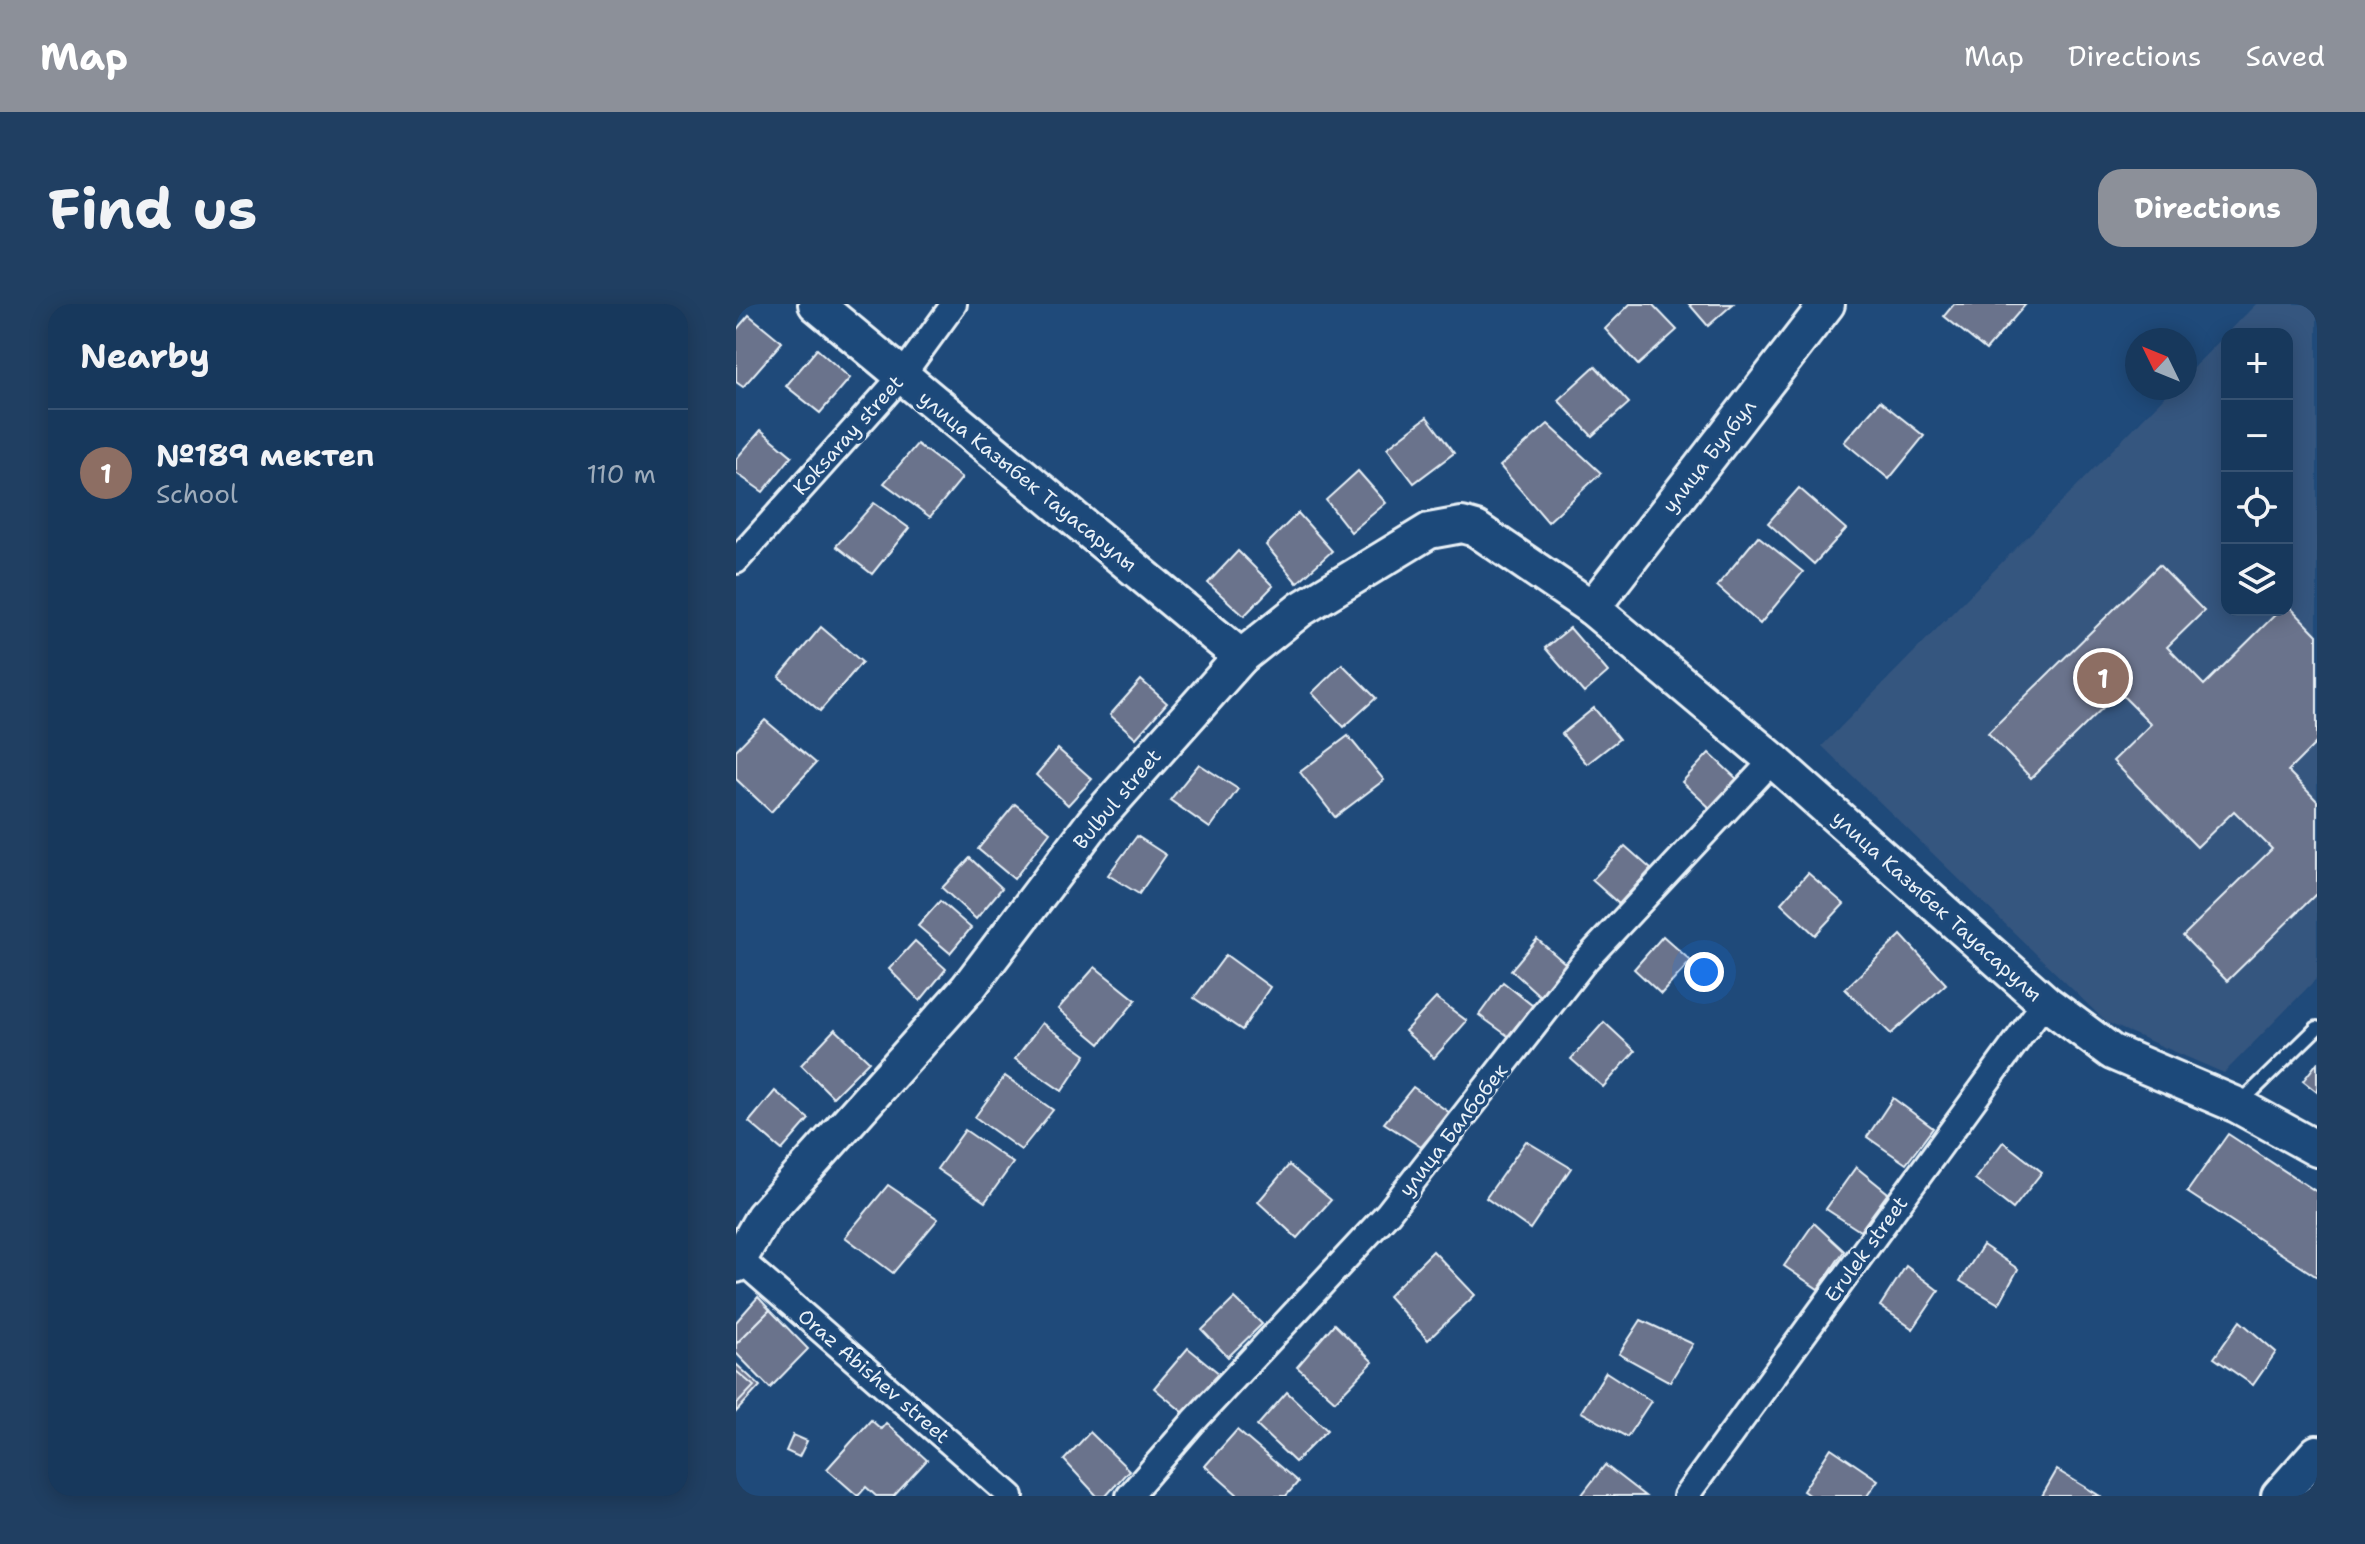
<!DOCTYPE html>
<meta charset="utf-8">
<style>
:root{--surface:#17385c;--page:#203f62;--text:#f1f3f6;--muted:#9eacbb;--line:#365272;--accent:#8c9099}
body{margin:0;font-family:"Shantell Sans",sans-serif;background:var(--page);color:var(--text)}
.controls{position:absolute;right:24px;top:24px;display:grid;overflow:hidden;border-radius:16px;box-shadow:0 4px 20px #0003}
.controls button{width:72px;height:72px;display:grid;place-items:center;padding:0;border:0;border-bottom:2px solid var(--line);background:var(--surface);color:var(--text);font:40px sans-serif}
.compass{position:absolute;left:1389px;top:24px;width:72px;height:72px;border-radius:50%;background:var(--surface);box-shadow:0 4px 20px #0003;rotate:313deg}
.you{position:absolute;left:968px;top:668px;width:28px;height:28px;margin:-20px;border:6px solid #fff;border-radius:50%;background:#1a73e8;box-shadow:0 0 0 12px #1a73e833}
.badge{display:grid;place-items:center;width:52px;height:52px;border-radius:50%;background:var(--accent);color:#fff;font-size:26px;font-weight:700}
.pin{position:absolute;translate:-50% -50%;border:4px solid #fff;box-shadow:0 2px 8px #0006}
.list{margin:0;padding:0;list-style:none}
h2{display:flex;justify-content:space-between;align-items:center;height:104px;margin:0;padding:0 32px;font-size:34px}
h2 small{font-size:26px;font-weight:400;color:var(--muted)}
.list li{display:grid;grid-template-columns:52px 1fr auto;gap:24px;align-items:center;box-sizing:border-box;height:128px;padding:0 32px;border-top:2px solid var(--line)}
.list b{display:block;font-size:30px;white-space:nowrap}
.list p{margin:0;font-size:26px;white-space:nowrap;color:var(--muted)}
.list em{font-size:26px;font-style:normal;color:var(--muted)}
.icon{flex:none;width:44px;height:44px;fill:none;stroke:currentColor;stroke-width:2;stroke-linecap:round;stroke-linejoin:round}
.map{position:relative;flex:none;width:1581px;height:1192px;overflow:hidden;border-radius:24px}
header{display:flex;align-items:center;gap:48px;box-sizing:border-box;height:112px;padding:0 40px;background:var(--accent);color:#fff}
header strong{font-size:38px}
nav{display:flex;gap:44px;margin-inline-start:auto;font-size:28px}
.intro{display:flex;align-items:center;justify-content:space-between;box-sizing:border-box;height:192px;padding:0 48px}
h1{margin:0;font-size:56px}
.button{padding:20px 36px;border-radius:24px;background:var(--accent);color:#fff;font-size:28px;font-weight:700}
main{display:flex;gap:48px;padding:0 48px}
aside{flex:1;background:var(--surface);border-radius:24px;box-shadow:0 4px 20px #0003}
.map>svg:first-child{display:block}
.built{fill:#36567f;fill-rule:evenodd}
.building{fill:#6b738c;stroke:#e8f1f8;stroke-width:2}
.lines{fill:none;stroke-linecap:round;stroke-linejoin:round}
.lane-casing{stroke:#e8f1f8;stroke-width:18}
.street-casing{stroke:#e8f1f8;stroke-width:30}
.secondary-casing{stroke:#e8f1f8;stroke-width:40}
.lane{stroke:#1f4a7a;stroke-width:12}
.street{stroke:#1f4a7a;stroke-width:24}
.secondary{stroke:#1f4a7a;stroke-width:34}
.labels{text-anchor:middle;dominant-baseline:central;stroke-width:7;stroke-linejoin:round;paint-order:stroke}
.street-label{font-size:20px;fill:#e8f1f8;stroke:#1f4a7a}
</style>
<header>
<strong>Map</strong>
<nav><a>Map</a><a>Directions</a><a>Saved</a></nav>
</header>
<div class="intro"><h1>Find us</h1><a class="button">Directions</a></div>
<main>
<aside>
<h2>Nearby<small></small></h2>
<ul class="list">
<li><span class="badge" style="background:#8d6e63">1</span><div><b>№189 мектеп</b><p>School</p></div><em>110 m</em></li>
</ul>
</aside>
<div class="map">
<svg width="1581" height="1192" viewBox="0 0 1581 1192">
<rect width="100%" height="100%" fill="#1f4a7a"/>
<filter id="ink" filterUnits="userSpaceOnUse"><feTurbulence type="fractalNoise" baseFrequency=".0125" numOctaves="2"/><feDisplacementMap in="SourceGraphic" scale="16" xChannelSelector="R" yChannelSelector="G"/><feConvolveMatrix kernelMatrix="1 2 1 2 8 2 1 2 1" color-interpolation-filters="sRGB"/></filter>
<g filter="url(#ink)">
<path class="built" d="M1520,0H1581V674L1488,769L1370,718L1086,442L1437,84H1449V72ZM1491,30H1551V306H1491Z"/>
<g class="building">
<polygon points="894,0 916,0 941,26 902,61 869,25"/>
<polygon points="953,0 997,0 972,22"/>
<polygon points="1218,0 1290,0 1250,46 1208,12"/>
<polygon points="13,11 46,38 7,83 0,78 0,26"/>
<polygon points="81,45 114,74 84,109 50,82"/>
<polygon points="859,62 893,99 856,132 822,96"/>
<polygon points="1144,97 1188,132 1153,175 1108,138"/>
<polygon points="691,113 718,149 678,179 651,144"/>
<polygon points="812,120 865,169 812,218 764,162"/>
<polygon points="25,126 56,152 27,188 0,169 0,155"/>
<polygon points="181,140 226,174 194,213 148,179"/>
<polygon points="622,167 650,199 615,228 590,196"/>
<polygon points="1063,184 1110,225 1078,260 1032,219"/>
<polygon points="138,199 173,224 136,270 100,242"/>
<polygon points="562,209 596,247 561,279 530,241"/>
<polygon points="1022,232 1067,268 1024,320 981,282"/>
<polygon points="502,247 537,282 508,312 472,279"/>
<polygon points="1423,261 1468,307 1431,343 1468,381 1544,306 1551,306 1551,300 1581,331 1581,438 1552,467 1581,497 1581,589 1491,677 1447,632 1536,545 1498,507 1461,543 1377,457 1415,420 1383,388 1295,474 1252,429"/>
<polygon points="85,323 126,358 84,407 43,373"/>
<polygon points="834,324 872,368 848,389 809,344"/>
<polygon points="606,360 640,394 608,423 576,389"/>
<polygon points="405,376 431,399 400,434 374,411"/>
<polygon points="858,404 883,435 851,460 826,430"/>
<polygon points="29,416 80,459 35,508 0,475 0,446"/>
<polygon points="612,432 648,476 599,513 564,468"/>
<polygon points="322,445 356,475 332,501 300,471"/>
<polygon points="973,449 1002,476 974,504 946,478"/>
<polygon points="463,460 502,485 474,524 434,496"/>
<polygon points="279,500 314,528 278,575 242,545"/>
<polygon points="401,532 430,551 403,590 372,571"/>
<polygon points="889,542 915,565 883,600 856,576"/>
<polygon points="234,554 266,584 240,615 206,584"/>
<polygon points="1072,569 1108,600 1079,631 1045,599"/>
<polygon points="204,597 235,624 214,649 182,622"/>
<polygon points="1165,631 1210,680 1155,730 1109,685"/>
<polygon points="927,632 955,657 925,690 898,665"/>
<polygon points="801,635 830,660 804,692 775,666"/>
<polygon points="179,637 210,665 184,697 153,665"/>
<polygon points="490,651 534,683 506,726 458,694"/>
<polygon points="359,663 400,696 364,740 322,705"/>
<polygon points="767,678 797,702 772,732 743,711"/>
<polygon points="700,694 731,717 698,754 669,727"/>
<polygon points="868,718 899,747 867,783 835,755"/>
<polygon points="306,719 350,751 326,787 279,755"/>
<polygon points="99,725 133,757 97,793 65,761"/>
<polygon points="1581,759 1581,788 1567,777"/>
<polygon points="269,772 317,806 285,846 239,813"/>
<polygon points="677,783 714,809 685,843 648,819"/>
<polygon points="39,787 73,815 46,846 13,818"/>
<polygon points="1157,794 1197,824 1170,860 1131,833"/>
<polygon points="229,826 277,859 249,898 201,865"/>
<polygon points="1492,830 1581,888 1581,973 1451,888"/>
<polygon points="790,837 835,864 794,925 750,894"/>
<polygon points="1267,838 1306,868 1277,905 1239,875"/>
<polygon points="553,861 595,896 561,934 522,898"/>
<polygon points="1120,863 1152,889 1124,927 1090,905"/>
<polygon points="152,881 202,915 157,969 109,933"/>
<polygon points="1078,919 1108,947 1082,985 1048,962"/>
<polygon points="1247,941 1282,965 1263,1000 1224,977"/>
<polygon points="697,947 739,991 692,1036 652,992"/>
<polygon points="1170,962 1203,987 1177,1025 1144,1002"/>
<polygon points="22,993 34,1006 0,1040 0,1018"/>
<polygon points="499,994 526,1020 492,1053 466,1026"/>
<polygon points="34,1006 72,1045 34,1084 0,1049 0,1040"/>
<polygon points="905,1016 957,1040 934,1078 883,1050"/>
<polygon points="1504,1017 1540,1048 1517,1081 1478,1054"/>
<polygon points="598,1020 637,1058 599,1097 561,1063"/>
<polygon points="452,1044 484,1070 448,1109 418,1084"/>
<polygon points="0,1060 24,1082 0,1108"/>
<polygon points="0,1067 18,1082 0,1101"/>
<polygon points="870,1068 915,1097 891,1133 845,1108"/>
<polygon points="551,1088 591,1126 559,1158 521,1122"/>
<polygon points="135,1116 145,1125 150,1119 191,1156 158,1192 140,1192 130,1183 122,1192 91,1165"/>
<polygon points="501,1126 562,1178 550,1192 503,1192 469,1162"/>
<polygon points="354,1128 393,1166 370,1192 361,1192 328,1156"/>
<polygon points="57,1131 71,1137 63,1153 50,1147"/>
<polygon points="1095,1144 1142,1176 1131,1192 1074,1192 1067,1187"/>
<polygon points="869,1161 909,1192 845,1192"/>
<polygon points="1321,1166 1364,1192 1306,1192"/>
</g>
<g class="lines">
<g class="lane-casing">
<polyline id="lane" points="1503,800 1581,724"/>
</g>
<g class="street-casing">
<g id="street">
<polyline points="0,257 165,73 218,0"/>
<polyline points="0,952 275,1192"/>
<polyline points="393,1192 458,1117 652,909 848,658 1037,456"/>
<polyline points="950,1192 1309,698"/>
</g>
</g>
<g class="secondary-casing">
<g id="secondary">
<polyline points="80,0 505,353"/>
<polyline points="856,304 1091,0"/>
<polyline points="0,961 27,913 232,684 357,519 505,353 565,305 693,227 726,221 740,225 856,304 1037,456 1309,698 1376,748 1501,801 1581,845"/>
<polyline points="1543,1192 1581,1149"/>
</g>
</g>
<use href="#lane" class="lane"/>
<use href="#street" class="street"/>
<use href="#secondary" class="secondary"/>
</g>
</g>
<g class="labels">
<g class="street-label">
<text transform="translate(112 131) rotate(-48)">Koksaray street</text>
<text transform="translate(973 152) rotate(-52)">улица Булбул</text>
<text transform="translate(292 177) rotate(39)">улица Казыбек Тауасарулы</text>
<text transform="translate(381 495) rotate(-50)">Bulbul street</text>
<text transform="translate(1201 602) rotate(42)">улица Казыбек Тауасарулы</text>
<text transform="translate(717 826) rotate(-52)">улица Балбобек</text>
<text transform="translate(1130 945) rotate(-54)">Erulek street</text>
<text transform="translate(138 1072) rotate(41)">Oraz Abishev street</text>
</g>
</g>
</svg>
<div class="controls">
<button>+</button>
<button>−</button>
<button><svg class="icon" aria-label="locate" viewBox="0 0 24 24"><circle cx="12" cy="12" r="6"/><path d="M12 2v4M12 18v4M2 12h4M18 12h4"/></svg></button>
<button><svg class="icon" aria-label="layers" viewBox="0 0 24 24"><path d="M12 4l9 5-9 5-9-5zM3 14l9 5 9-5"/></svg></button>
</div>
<svg class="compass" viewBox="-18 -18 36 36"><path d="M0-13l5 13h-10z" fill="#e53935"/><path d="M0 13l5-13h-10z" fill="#9eacbb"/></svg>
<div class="you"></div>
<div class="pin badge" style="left:1367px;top:374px;background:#8d6e63">1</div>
</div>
</main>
